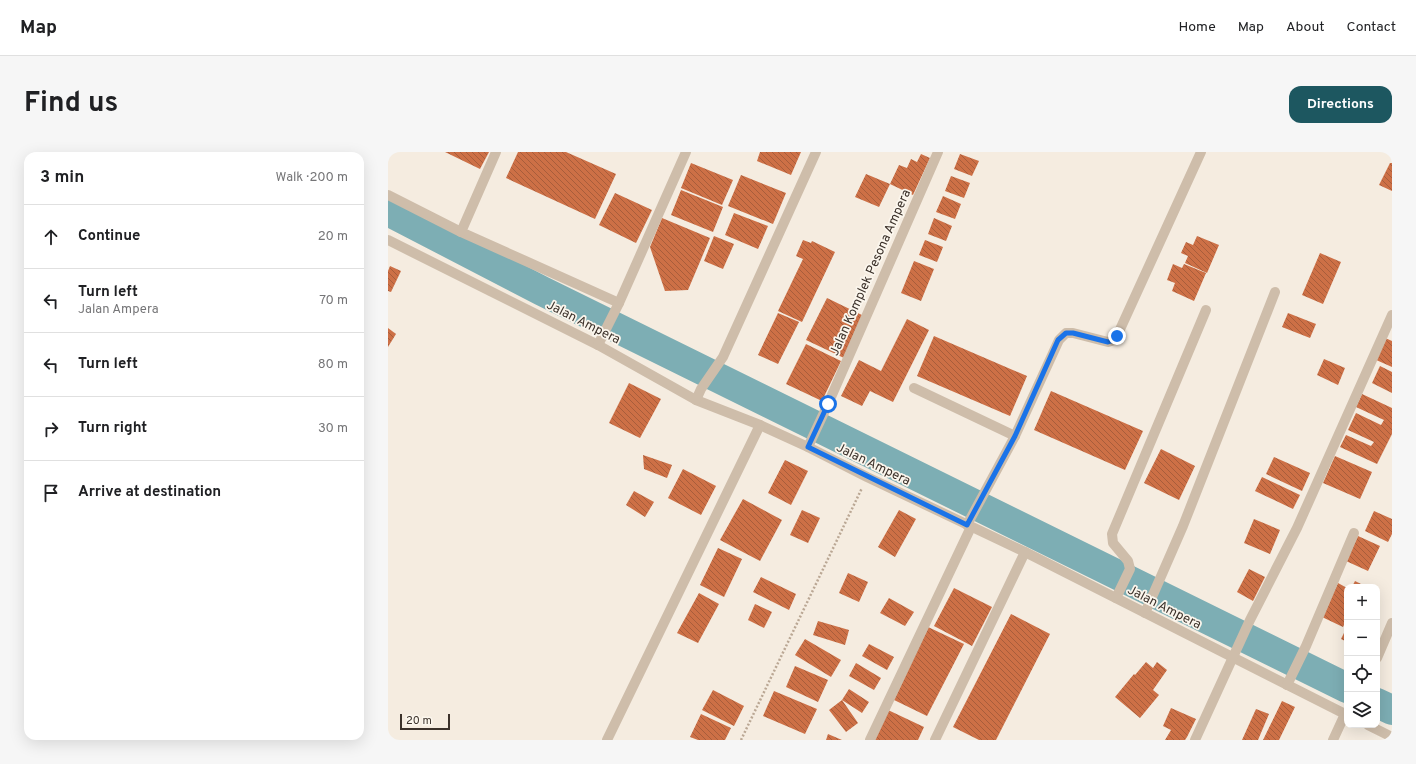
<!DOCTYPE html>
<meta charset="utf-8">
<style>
:root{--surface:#fff;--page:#f6f6f6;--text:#202124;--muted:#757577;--line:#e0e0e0;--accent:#1d5760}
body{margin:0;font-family:Overpass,sans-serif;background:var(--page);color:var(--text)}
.controls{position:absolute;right:12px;bottom:12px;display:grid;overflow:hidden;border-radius:8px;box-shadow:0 4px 16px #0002}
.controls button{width:36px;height:36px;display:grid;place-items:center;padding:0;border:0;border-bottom:1px solid var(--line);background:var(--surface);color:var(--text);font:20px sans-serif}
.scale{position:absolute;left:12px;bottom:10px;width:50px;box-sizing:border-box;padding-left:4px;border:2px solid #3b312a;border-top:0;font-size:11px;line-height:14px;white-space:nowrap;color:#3b312a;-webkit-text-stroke:3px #fbf6ed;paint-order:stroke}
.stop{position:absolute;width:12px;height:12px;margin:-9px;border:3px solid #1a73e8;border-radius:50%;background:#fff}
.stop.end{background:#1a73e8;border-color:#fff;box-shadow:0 1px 4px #0008}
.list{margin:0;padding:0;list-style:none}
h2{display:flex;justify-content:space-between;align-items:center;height:52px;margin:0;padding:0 16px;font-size:17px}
h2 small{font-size:13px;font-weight:400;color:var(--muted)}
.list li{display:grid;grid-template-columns:26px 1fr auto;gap:12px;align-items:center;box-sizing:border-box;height:64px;padding:0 16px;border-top:1px solid var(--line)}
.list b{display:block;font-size:15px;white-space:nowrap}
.list p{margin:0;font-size:13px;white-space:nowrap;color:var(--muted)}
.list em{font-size:13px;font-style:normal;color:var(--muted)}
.icon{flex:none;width:22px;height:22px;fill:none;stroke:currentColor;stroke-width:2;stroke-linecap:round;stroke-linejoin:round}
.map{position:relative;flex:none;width:1004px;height:588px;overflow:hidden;border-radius:12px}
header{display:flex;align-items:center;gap:24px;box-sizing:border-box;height:56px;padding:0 20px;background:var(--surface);border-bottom:1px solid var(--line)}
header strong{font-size:19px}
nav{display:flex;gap:22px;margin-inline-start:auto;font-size:14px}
.intro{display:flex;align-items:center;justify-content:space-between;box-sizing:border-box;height:96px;padding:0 24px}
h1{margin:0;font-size:28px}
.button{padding:10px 18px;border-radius:12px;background:var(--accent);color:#fff;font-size:14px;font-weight:700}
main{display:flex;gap:24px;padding:0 24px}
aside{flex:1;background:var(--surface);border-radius:12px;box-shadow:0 4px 16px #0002}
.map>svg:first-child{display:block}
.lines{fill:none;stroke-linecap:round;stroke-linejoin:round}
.river{stroke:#7daeb4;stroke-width:30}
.building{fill:url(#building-back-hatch)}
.path{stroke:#baa794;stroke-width:2.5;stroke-dasharray:2 2;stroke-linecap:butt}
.minor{stroke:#cebdaa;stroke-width:10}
.route{stroke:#1a73e8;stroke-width:5}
.labels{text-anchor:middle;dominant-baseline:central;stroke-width:3.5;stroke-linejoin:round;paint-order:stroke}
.street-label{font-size:13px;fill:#3b312a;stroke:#fbf6ed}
</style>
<header>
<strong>Map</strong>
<nav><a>Home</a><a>Map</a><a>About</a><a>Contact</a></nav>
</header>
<div class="intro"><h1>Find us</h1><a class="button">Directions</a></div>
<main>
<aside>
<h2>3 min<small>Walk · 200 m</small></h2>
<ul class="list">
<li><svg class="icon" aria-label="ahead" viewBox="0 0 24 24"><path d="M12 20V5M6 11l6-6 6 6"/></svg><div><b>Continue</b></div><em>20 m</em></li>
<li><svg class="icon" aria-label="left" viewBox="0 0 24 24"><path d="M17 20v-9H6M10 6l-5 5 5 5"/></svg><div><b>Turn left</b><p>Jalan Ampera</p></div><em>70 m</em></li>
<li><svg class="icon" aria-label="left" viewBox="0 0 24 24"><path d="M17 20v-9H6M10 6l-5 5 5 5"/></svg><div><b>Turn left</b></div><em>80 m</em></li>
<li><svg class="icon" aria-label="right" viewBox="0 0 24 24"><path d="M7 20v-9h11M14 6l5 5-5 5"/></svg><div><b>Turn right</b></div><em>30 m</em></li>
<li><svg class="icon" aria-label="arrive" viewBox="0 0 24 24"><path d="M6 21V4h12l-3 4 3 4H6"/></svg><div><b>Arrive at destination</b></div></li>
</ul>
</aside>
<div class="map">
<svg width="1004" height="588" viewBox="0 0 1004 588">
<defs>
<pattern id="building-back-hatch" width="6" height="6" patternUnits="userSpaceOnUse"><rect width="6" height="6" fill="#cd7046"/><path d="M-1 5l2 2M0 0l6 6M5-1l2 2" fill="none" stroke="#a85d3b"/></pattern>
</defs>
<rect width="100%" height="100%" fill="#f5ece0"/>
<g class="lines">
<g class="river">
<polyline points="0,59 154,139 959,536"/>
<polyline points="989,551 1004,558"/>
</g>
</g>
<g class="building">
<polygon points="57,0 101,0 92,17"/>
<polygon points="130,0 178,0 228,22 207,67 118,26"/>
<polygon points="372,0 413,0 403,23 369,9"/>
<polygon points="533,2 542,6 525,43 502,32 491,55 467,45 478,22 502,32 511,13 519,16 523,7 529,10"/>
<polygon points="572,2 591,9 584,24 566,17"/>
<polygon points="303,11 345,28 334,53 293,36"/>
<polygon points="1002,11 1004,11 1004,39 991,33"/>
<polygon points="353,23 398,41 385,72 340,54"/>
<polygon points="563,24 582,31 576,46 557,39"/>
<polygon points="293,38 335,55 325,80 283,63"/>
<polygon points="227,41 264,58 248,91 211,73"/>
<polygon points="555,44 573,52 567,67 548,60"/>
<polygon points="346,61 380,74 370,97 337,83"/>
<polygon points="274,66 322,86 300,138 277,139 262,95"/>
<polygon points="546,66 564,74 558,89 540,82"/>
<polygon points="326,84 346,92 335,117 316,109"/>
<polygon points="809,84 831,93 819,121 797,111 800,104 793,101 798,90 805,93"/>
<polygon points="415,88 423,91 424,89 447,100 414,170 390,159 415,107 408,104"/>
<polygon points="537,88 555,95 549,110 531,103"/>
<polygon points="932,101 953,110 935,152 914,143"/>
<polygon points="526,109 546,117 533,149 513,141"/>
<polygon points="785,112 794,116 796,112 818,121 806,149 784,139 787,131 779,128"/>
<polygon points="2,114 13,119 3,140 0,139 0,119"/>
<polygon points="439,146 476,164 456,206 418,188"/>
<polygon points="390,161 411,170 390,212 370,203"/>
<polygon points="900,161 928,172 922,186 894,175"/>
<polygon points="519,167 541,178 505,250 482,239 474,254 453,244 471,208 493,219"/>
<polygon points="0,176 8,182 0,195"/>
<polygon points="546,184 639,224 622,264 529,224"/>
<polygon points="995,185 1004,189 1004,215 986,207"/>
<polygon points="418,192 453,209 434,249 398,232"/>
<polygon points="936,207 957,216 950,233 929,223"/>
<polygon points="992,214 1004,220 1004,241 984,231"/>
<polygon points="241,231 273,247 252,286 221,271"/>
<polygon points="663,239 755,279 737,318 646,278"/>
<polygon points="974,242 1004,256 1004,282 989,312 952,295 958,283 983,294 986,290 960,278 968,261 993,273 996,268 968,255"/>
<polygon points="773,297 807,314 791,348 756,331"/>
<polygon points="255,303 284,313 279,326 256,317"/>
<polygon points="947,304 984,320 972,347 935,331"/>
<polygon points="886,305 922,321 914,339 878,322"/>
<polygon points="397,308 420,319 403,353 380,341"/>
<polygon points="295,317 328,334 313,363 280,346"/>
<polygon points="874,325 912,343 905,357 867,339"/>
<polygon points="246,339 266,350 257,365 238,353"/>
<polygon points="355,347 394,368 372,409 332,388"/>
<polygon points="414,358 432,366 420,391 402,383"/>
<polygon points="511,358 528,367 507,405 490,395"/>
<polygon points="986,359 1004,367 1004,382 1000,390 977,379"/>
<polygon points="866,367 892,378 882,402 856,391"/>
<polygon points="970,384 992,394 980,419 958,409"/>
<polygon points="330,396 354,407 336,445 312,433"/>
<polygon points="861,417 877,425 865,449 849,440"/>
<polygon points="460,421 480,430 471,450 451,441"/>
<polygon points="373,425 408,442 401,458 365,440"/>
<polygon points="967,429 975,433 974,435 964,435"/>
<polygon points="950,431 959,436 959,467 955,475 934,465"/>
<polygon points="566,436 604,455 584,494 546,474"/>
<polygon points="311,441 331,452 310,491 289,481"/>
<polygon points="501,446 526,460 517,474 492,461"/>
<polygon points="367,452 384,460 376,476 360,468"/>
<polygon points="623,462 662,482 608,588 591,588 565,575"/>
<polygon points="430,469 461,478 457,493 425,483"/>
<polygon points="540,475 576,492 539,564 504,547"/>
<polygon points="959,475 959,490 953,487"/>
<polygon points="417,487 453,508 443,525 407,503"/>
<polygon points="481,492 506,505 499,518 474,504"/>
<polygon points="758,510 765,516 769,510 779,518 765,538 771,543 752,566 727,545 746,522 747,523"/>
<polygon points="468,511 493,526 486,538 461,524"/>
<polygon points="407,514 440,528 430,550 398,535"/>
<polygon points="461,537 481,550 474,561 454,548 470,571 458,580 441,558 454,548"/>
<polygon points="325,538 356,554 346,574 314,558"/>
<polygon points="386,539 429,557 417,582 375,564"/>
<polygon points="894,549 907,555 891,588 875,588"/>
<polygon points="783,556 808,567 799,585 797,588 777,588 783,578 775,574"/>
<polygon points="868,557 881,562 870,588 854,588"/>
<polygon points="500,558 536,575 530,588 485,588"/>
<polygon points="313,562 343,576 337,588 310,588 302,585"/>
<polygon points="440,582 454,588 438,588"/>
</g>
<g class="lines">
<polyline class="path" points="353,588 474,336"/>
<g class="minor">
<polyline points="108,0 73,80 231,151"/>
<polyline points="0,43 73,80"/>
<polyline points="0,88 210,193 308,248 372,273 420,295 479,325 637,400 959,563"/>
<polyline points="210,193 231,151 298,0"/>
<polyline points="526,236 627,284"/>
<polyline points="308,248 313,237 335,205 428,0"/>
<polyline points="420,295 440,252 550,0"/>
<polyline points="579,373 627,284 671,188 678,181 685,181 720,190 726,188 729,184 813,0"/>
<polyline points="728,446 742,417 740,409 725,391 724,382 818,158"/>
<polyline points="757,461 795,374 887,140"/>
<polyline points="989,506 1004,471"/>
<polyline points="899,533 918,494 966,381"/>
<polyline points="980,573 1004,585"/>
<polyline points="219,588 372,273"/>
<polyline points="482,588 583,375"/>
<polyline points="547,588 637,400"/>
<polyline points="807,588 862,468 909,376 1004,163"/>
<polyline points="945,588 957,562"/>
</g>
</g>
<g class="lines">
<polyline class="route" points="440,252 420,295 579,373 627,284 670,188 678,181 685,181 720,190 726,188 729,184"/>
</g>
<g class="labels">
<g class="street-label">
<text transform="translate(483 121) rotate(-66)">Jalan Komplek Pesona Ampera</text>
<text transform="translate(195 171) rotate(27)">Jalan Ampera</text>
<text transform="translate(485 313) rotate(26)">Jalan Ampera</text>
<text transform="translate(776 456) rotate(27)">Jalan Ampera</text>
</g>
</g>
</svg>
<div class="controls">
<button>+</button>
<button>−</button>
<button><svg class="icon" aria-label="locate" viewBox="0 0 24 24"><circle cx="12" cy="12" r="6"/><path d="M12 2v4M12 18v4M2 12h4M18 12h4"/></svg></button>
<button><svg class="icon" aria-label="layers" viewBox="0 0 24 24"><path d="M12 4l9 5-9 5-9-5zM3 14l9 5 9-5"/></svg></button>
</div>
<div class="scale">20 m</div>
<div class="stop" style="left:440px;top:252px"></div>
<div class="stop end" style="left:729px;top:184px"></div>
</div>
</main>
